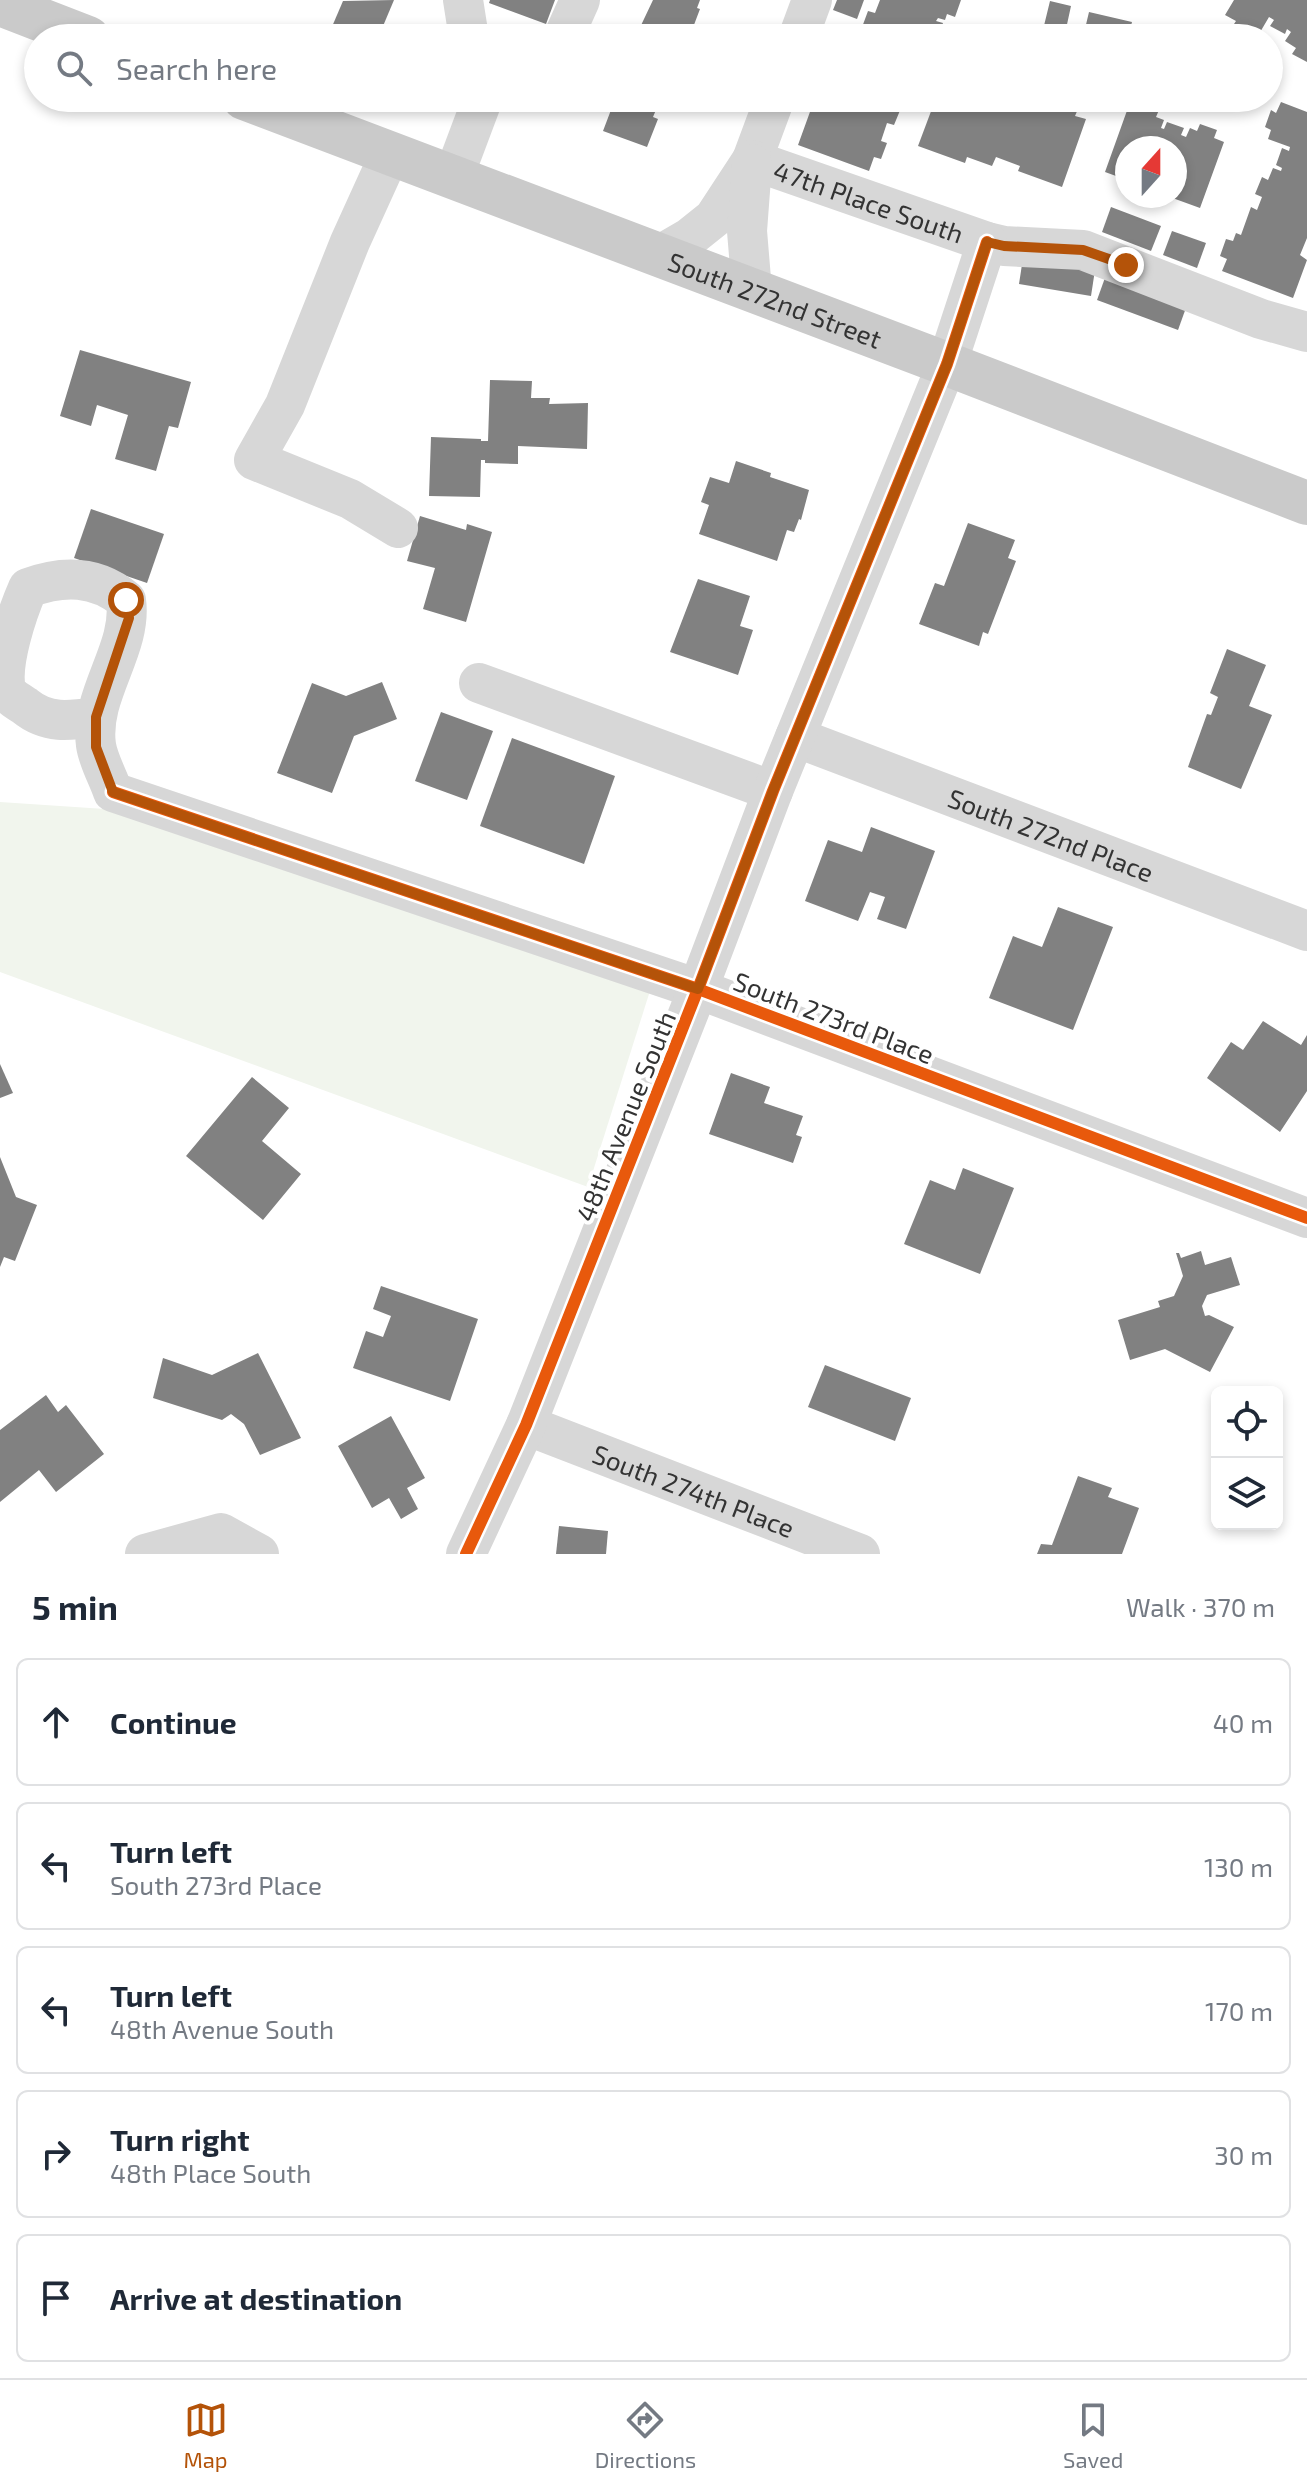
<!DOCTYPE html>
<meta charset="utf-8">
<style>
:root{--surface:#fff;--page:#f2f2f3;--text:#1f2937;--muted:#747a83;--line:#e0e1e3;--accent:#b45309}
body{margin:0;font-family:"Exo 2",sans-serif;background:var(--page);color:var(--text)}
.controls{position:absolute;right:24px;bottom:24px;display:grid;overflow:hidden;border-radius:12px;box-shadow:0 4px 12px #0003}
.controls button{width:72px;height:72px;display:grid;place-items:center;padding:0;border:0;border-bottom:2px solid var(--line);background:var(--surface);color:var(--text);font:40px sans-serif}
.compass{position:absolute;left:1115px;top:136px;width:72px;height:72px;border-radius:50%;background:var(--surface);box-shadow:0 4px 12px #0003;rotate:21deg}
.stop{position:absolute;width:24px;height:24px;margin:-18px;border:6px solid #b45309;border-radius:50%;background:#fff}
.stop.end{background:#b45309;border-color:#fff;box-shadow:0 2px 8px #0008}
.list{margin:0;padding:0;list-style:none}
h2{display:flex;justify-content:space-between;align-items:center;height:104px;margin:0;padding:0 32px;font-size:34px}
h2 small{font-size:26px;font-weight:400;color:var(--muted)}
.list li{display:grid;grid-template-columns:52px 1fr auto;gap:24px;align-items:center;box-sizing:border-box;height:128px;margin:0 16px 16px;padding:0 16px;border:2px solid var(--line);border-radius:12px}
.list b{display:block;font-size:30px;white-space:nowrap}
.list p{margin:0;font-size:26px;white-space:nowrap;color:var(--muted)}
.list em{font-size:26px;font-style:normal;color:var(--muted)}
.icon{flex:none;width:44px;height:44px;fill:none;stroke:currentColor;stroke-width:2;stroke-linecap:round;stroke-linejoin:round}
.map{position:relative;flex:none;width:1307px;height:1554px;overflow:hidden}
.search{position:absolute;background:var(--surface);box-shadow:0 4px 12px #0003;left:24px;right:24px;top:24px;height:88px;display:flex;align-items:center;gap:20px;box-sizing:border-box;padding:0 28px;border-radius:44px;color:var(--muted);font-size:30px}
.sheet{height:824px;background:var(--surface)}
nav{display:flex;justify-content:space-around;align-items:center;box-sizing:border-box;height:112px;border-top:2px solid var(--line);background:var(--surface);font-size:22px;color:var(--muted)}
nav a{display:grid;justify-items:center;gap:4px}
nav .on{color:var(--accent)}
.map>svg:first-child{display:block}
.green{fill:#f1f5ed}
.building{fill:#818181}
.lines{fill:none;stroke-linecap:round;stroke-linejoin:round}
.minor{stroke:#d7d7d7;stroke-width:40}
.major{stroke:#cacaca;stroke-width:44}
.cycleway-casing{stroke:#fff;stroke-width:17}
.cycleway{stroke:#e8590c;stroke-width:12}
.route{stroke:#b45309;stroke-width:10}
.labels{text-anchor:middle;dominant-baseline:central;stroke-width:8;stroke-linejoin:round;paint-order:stroke}
.street-label{font-size:26px;fill:#333;stroke:#fff}
</style>
<div class="map">
<svg width="1307" height="1554" viewBox="0 0 1307 1554">
<rect width="100%" height="100%" fill="#fff"/>
<polygon class="green" points="0,802 180,814 655,975 588,1187 0,972"/>
<g class="building">
<polygon points="394,0 378,38 354,38 331,29 343,1"/>
<polygon points="490,0 555,0 546,24 489,3"/>
<polygon points="653,0 700,0 697,8 700,9 689,38 635,38"/>
<polygon points="837,0 864,0 857,19 833,10"/>
<polygon points="880,0 961,0 955,17 947,14 945,20 938,18 936,21 943,23 938,38 858,38 868,11 875,13"/>
<polygon points="1234,0 1307,0 1307,62 1292,54 1296,48 1285,41 1291,32 1287,29 1285,34 1270,26 1274,20 1269,17 1259,34 1250,29 1247,35 1232,27 1236,21 1225,15"/>
<polygon points="1050,1 1071,6 1066,29 1084,33 1089,12 1132,22 1128,38 1041,38"/>
<polygon points="613,98 661,98 653,117 658,119 647,147 603,131 614,102 611,101"/>
<polygon points="815,98 828,100 829,98 898,98 895,106 901,108 894,125 887,123 881,141 887,143 881,159 874,157 869,171 798,145"/>
<polygon points="936,98 971,98 976,101 977,98 1006,98 1004,103 1012,106 1015,98 1028,101 1029,98 1037,98 1047,101 1045,108 1050,110 1051,106 1059,108 1061,103 1078,109 1075,116 1086,119 1062,187 1018,171 1020,166 996,157 992,166 967,157 965,163 918,146"/>
<polygon points="1281,102 1307,112 1307,238 1300,255 1307,260 1293,298 1222,271 1227,259 1220,256 1226,239 1233,241 1236,233 1241,235 1251,207 1257,210 1262,197 1255,194 1262,177 1268,180 1273,168 1281,171 1282,168 1276,165 1282,148 1289,151 1290,147 1268,139 1271,130 1265,127 1271,110 1276,113"/>
<polygon points="1142,104 1159,110 1156,117 1164,120 1161,128 1164,129 1167,122 1184,128 1181,135 1186,137 1190,128 1197,131 1200,124 1217,130 1214,138 1224,142 1200,208 1167,196 1175,196 1175,148 1127,148 1127,180 1105,172 1129,105 1140,109"/>
<polygon points="1111,207 1161,226 1151,251 1102,232"/>
<polygon points="1172,231 1206,243 1197,268 1163,255"/>
<polygon points="1023,258 1095,270 1091,296 1019,284"/>
<polygon points="1106,275 1187,305 1178,330 1097,300"/>
<polygon points="80,350 191,382 178,428 169,426 156,471 115,459 128,415 97,405 91,426 60,416"/>
<polygon points="490,380 532,381 531,398 550,398 549,404 588,403 587,449 518,446 518,464 485,463 485,460 481,460 480,497 429,496 431,437 481,439 481,441 488,441"/>
<polygon points="736,461 771,473 770,477 809,490 801,520 799,519 794,532 787,530 777,561 699,534 709,505 701,502 710,477 729,483"/>
<polygon points="91,509 164,534 147,583 74,558"/>
<polygon points="420,516 466,530 467,524 492,532 466,622 423,609 435,568 407,561"/>
<polygon points="968,523 1015,540 1008,558 1016,561 988,634 983,632 979,646 919,624 935,583 944,586"/>
<polygon points="698,579 750,596 740,626 753,630 738,675 670,652"/>
<polygon points="1227,649 1266,665 1249,706 1272,715 1241,789 1188,767 1207,714 1211,715 1218,697 1210,693"/>
<polygon points="382,682 397,719 354,736 332,793 277,773 312,683 346,696"/>
<polygon points="441,712 493,731 467,800 415,781"/>
<polygon points="512,738 615,776 584,864 480,826"/>
<polygon points="871,827 935,851 906,929 877,919 885,897 870,892 858,921 805,901 828,840 862,852"/>
<polygon points="1058,907 1113,927 1073,1030 989,998 1013,936 1042,947"/>
<polygon points="1263,1021 1301,1045 1307,1035 1307,1091 1280,1132 1207,1078 1231,1042 1243,1050"/>
<polygon points="0,1064 13,1093 0,1098"/>
<polygon points="731,1073 770,1087 764,1103 803,1116 796,1135 802,1137 793,1163 709,1134"/>
<polygon points="252,1077 289,1108 262,1141 301,1174 263,1220 186,1156"/>
<polygon points="0,1157 16,1197 37,1205 15,1261 4,1257 0,1267"/>
<polygon points="963,1168 1014,1188 980,1274 904,1244 930,1180 955,1190"/>
<polygon points="1201,1251 1205,1265 1231,1257 1240,1285 1207,1295 1202,1306 1205,1316 1209,1315 1234,1327 1210,1372 1165,1349 1130,1360 1118,1320 1160,1307 1158,1301 1174,1296 1183,1276 1176,1253 1179,1253 1181,1258"/>
<polygon points="381,1286 478,1319 450,1401 353,1368 366,1331 383,1337 391,1316 373,1309"/>
<polygon points="258,1353 301,1438 260,1455 244,1424 231,1414 222,1420 153,1398 163,1358 212,1375"/>
<polygon points="825,1365 911,1398 895,1441 808,1407"/>
<polygon points="46,1395 58,1412 66,1405 104,1454 56,1492 39,1470 0,1502 0,1430"/>
<polygon points="391,1416 425,1478 407,1488 418,1509 401,1519 389,1498 372,1508 338,1446"/>
<polygon points="1078,1476 1112,1488 1108,1497 1139,1508 1122,1554 1037,1554 1041,1544 1052,1545"/>
<polygon points="559,1526 608,1531 606,1554 556,1554"/>
</g>
<g class="lines">
<g class="minor">
<polyline points="463,0 469,38"/>
<polyline points="563,38 580,0"/>
<polyline points="798,38 812,0"/>
<path id="s1" d="M775,98L752,160L987,242L1004,246L1083,250L1261,319L1307,332"/>
<polyline points="390,154 350,242 285,405 254,460 350,499 398,528"/>
<polyline points="453,178 483,98"/>
<polyline points="658,256 689,238 714,218 752,160"/>
<polyline points="752,291 747,231 752,164"/>
<polyline points="479,683 773,791"/>
<path d="M96,717C69,721 47,724 25,706C19,702 9,696 6,690C0,664 17,613 28,588C63,575 96,575 126,600C133,649 89,694 96,745C98,760 108,777 113,792L698,989L1307,1218"/>
<path id="s2" d="M795,737L1307,931"/>
<path id="s3" d="M526,1425L860,1554"/>
<polyline points="145,1554 221,1533 259,1554"/>
<polyline points="466,1554 526,1425 698,989 773,791 947,364 987,242"/>
</g>
<g class="major">
<polyline points="0,4 88,38"/>
<path id="s4" d="M244,98L947,364L1307,503"/>
</g>
<g class="cycleway-casing">
<g id="cycleway">
<polyline points="113,792 698,989 1307,1218"/>
<polyline points="466,1554 526,1425 698,989 773,791 947,364 987,242"/>
</g>
</g>
<use href="#cycleway" class="cycleway"/>
</g>
<g class="lines">
<polyline class="route" points="126,600 129,618 96,717 96,747 113,792 698,989 773,791 947,364 987,242 1004,246 1083,250 1126,265"/>
</g>
<g class="labels">
<g class="street-label">
<text stroke="none"><textPath href="#s1" startOffset="190">47th Place South</textPath></text>
<text stroke="none"><textPath href="#s4" startOffset="568">South 272nd Street</textPath></text>
<text stroke="none"><textPath href="#s2" startOffset="274">South 272nd Place</textPath></text>
<text transform="translate(834 1017) rotate(21)">South 273rd Place</text>
<text transform="translate(625 1116) rotate(-68)">48th Avenue South</text>
<text stroke="none"><textPath href="#s3" startOffset="180">South 274th Place</textPath></text>
</g>
</g>
</svg>
<div class="controls">
<button><svg class="icon" aria-label="locate" viewBox="0 0 24 24"><circle cx="12" cy="12" r="6"/><path d="M12 2v4M12 18v4M2 12h4M18 12h4"/></svg></button>
<button><svg class="icon" aria-label="layers" viewBox="0 0 24 24"><path d="M12 4l9 5-9 5-9-5zM3 14l9 5 9-5"/></svg></button>
</div>
<svg class="compass" viewBox="-18 -18 36 36"><path d="M0-13l5 13h-10z" fill="#e53935"/><path d="M0 13l5-13h-10z" fill="#747a83"/></svg>
<div class="stop" style="left:126px;top:600px"></div>
<div class="stop end" style="left:1126px;top:265px"></div>
<div class="search"><svg class="icon" aria-label="search" viewBox="0 0 24 24"><circle cx="10" cy="10" r="6"/><path d="M15 15l6 6"/></svg>Search here</div>
</div>
<section class="sheet">
<h2>5 min<small>Walk · 370 m</small></h2>
<ul class="list">
<li><svg class="icon" aria-label="ahead" viewBox="0 0 24 24"><path d="M12 20V5M6 11l6-6 6 6"/></svg><div><b>Continue</b></div><em>40 m</em></li>
<li><svg class="icon" aria-label="left" viewBox="0 0 24 24"><path d="M17 20v-9H6M10 6l-5 5 5 5"/></svg><div><b>Turn left</b><p>South 273rd Place</p></div><em>130 m</em></li>
<li><svg class="icon" aria-label="left" viewBox="0 0 24 24"><path d="M17 20v-9H6M10 6l-5 5 5 5"/></svg><div><b>Turn left</b><p>48th Avenue South</p></div><em>170 m</em></li>
<li><svg class="icon" aria-label="right" viewBox="0 0 24 24"><path d="M7 20v-9h11M14 6l5 5-5 5"/></svg><div><b>Turn right</b><p>48th Place South</p></div><em>30 m</em></li>
<li><svg class="icon" aria-label="arrive" viewBox="0 0 24 24"><path d="M6 21V4h12l-3 4 3 4H6"/></svg><div><b>Arrive at destination</b></div></li>
</ul>
</section>
<nav>
<a class="on"><svg class="icon" aria-label="map" viewBox="0 0 24 24"><path d="M3 6l6-2 6 2 6-2v14l-6 2-6-2-6 2zM9 4v14M15 6v14"/></svg>Map</a>
<a><svg class="icon" aria-label="directions" viewBox="0 0 24 24"><path d="M12 3l9 9-9 9-9-9zM9 14v-3h6M13 9l2 2-2 2"/></svg>Directions</a>
<a><svg class="icon" aria-label="saved" viewBox="0 0 24 24"><path d="M7 4h10v16l-5-4-5 4z"/></svg>Saved</a>
</nav>
